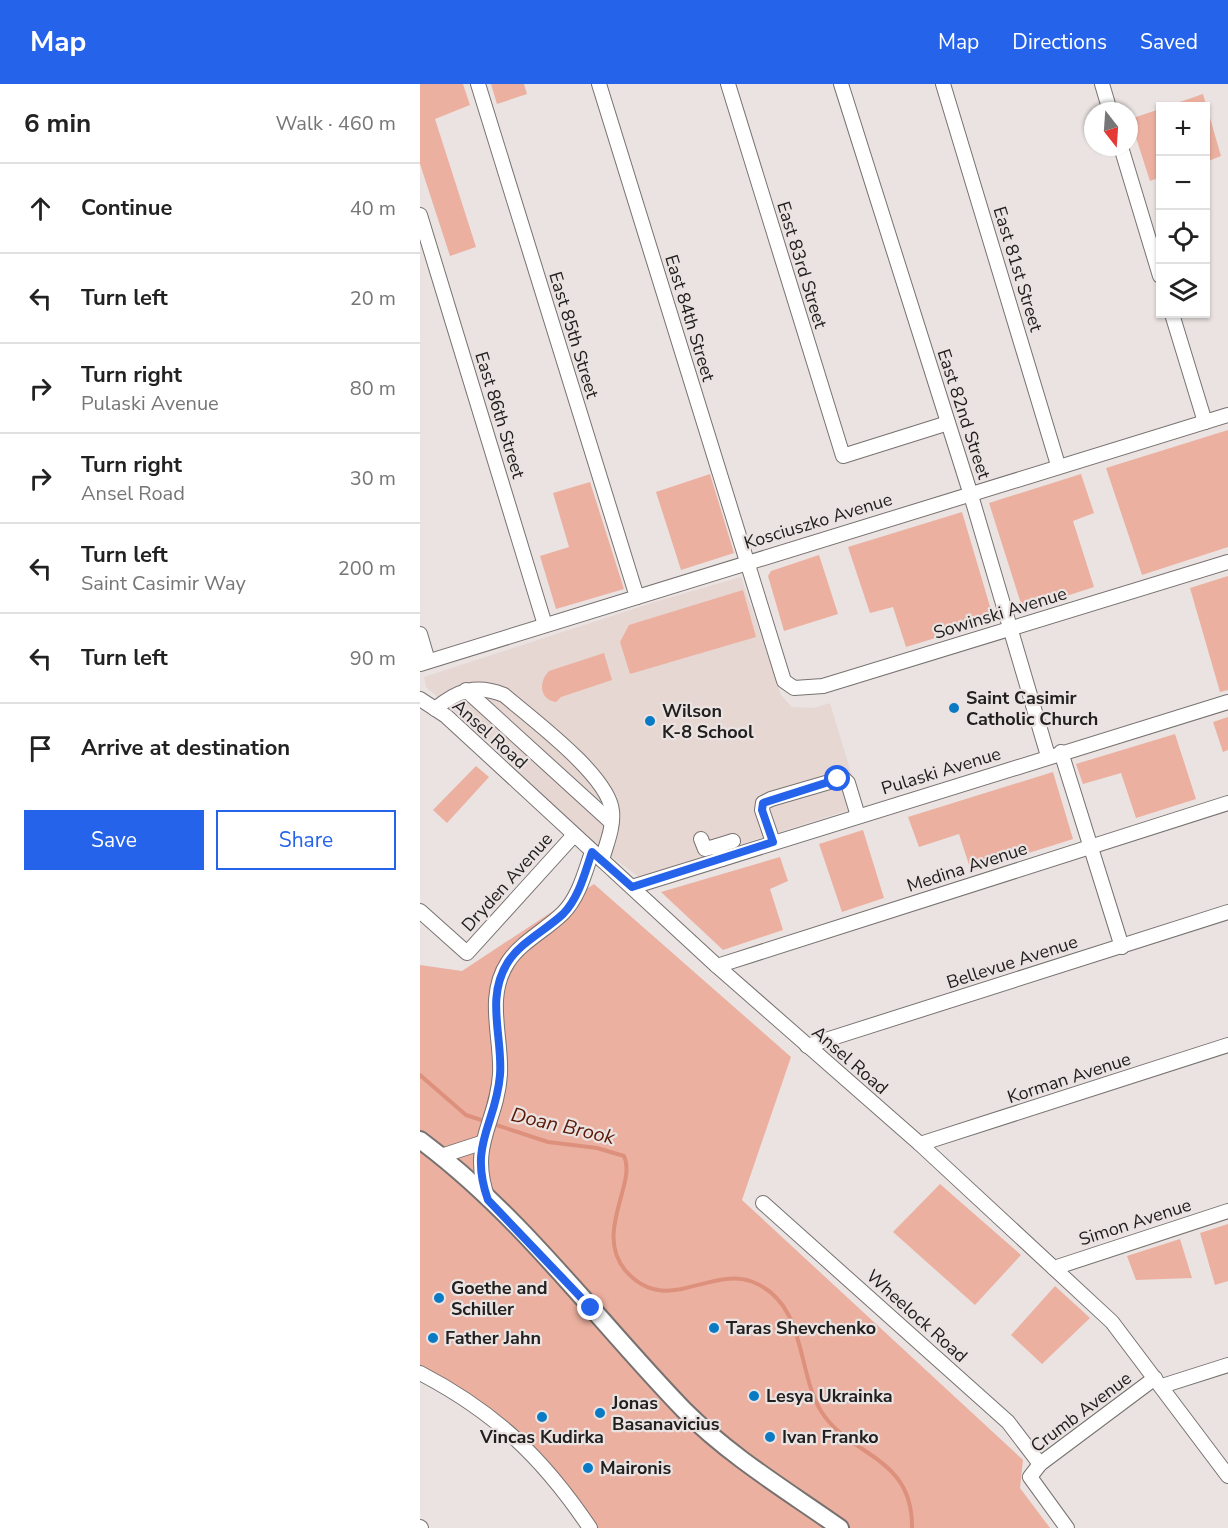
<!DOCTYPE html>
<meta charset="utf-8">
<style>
:root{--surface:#fff;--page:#f6f6f6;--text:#222;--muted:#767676;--line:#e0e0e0;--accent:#2563eb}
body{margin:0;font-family:"Nunito Sans",sans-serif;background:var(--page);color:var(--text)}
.controls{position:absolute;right:18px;top:18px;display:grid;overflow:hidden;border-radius:0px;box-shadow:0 2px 4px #0004}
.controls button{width:54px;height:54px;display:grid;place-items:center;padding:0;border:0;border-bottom:2px solid var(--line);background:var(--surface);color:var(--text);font:30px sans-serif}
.compass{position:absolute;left:664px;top:18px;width:54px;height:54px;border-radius:50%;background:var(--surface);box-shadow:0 2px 4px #0004;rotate:163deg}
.stop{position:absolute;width:18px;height:18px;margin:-14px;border:4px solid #2563eb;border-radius:50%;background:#fff}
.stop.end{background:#2563eb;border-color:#fff;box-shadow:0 2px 6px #0008}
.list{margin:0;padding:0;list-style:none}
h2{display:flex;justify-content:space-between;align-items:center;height:78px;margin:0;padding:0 24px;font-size:26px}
h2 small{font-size:20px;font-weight:400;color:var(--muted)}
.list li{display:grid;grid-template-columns:39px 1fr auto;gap:18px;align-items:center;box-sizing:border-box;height:90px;padding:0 24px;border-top:2px solid var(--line)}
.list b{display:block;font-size:22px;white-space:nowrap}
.list p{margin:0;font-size:20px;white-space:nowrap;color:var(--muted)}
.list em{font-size:20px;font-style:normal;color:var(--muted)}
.actions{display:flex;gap:12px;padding:18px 24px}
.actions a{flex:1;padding:14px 0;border:2px solid var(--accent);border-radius:0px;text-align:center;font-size:21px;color:var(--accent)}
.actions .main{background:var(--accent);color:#fff}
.icon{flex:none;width:33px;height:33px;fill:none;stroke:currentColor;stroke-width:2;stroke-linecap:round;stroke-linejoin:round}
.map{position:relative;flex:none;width:808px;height:1444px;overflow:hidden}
header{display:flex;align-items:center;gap:36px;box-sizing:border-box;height:84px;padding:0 30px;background:var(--accent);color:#fff}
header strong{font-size:28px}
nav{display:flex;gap:33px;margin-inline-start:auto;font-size:21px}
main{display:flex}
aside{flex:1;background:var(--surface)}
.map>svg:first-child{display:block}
.built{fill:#e6d7d3}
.green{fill:#ecb0a0}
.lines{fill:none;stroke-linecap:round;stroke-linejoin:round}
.stream{stroke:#dd917d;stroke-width:4}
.minor-casing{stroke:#777270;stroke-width:16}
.major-casing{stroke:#777270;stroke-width:20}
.minor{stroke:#fff;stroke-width:14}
.major{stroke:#fff;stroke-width:16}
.route{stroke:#2563eb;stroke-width:8}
.poi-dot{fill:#0a7ac4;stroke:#eae3e2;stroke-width:2}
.labels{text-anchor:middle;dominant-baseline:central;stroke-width:4.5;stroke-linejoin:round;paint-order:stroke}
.street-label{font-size:18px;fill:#22201f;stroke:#eae3e2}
.poi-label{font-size:18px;font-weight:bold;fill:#22201f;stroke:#eae3e2;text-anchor:start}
.water-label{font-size:20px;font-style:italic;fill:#5b1805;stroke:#eae3e2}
</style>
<header>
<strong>Map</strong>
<nav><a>Map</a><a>Directions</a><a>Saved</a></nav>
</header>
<main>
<aside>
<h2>6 min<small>Walk · 460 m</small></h2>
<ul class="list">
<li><svg class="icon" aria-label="ahead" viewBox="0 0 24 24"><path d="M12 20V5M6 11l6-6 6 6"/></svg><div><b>Continue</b></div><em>40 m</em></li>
<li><svg class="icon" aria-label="left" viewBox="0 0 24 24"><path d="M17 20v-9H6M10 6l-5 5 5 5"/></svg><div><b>Turn left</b></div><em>20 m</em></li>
<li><svg class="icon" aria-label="right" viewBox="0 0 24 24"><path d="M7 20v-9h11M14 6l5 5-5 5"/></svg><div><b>Turn right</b><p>Pulaski Avenue</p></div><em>80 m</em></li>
<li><svg class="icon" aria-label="right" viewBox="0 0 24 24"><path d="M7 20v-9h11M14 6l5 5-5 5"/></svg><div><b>Turn right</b><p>Ansel Road</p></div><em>30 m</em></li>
<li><svg class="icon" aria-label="left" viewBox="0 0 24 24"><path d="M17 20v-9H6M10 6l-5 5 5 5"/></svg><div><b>Turn left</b><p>Saint Casimir Way</p></div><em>200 m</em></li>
<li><svg class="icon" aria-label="left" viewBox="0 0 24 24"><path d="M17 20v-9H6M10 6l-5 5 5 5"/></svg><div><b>Turn left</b></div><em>90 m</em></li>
<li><svg class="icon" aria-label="arrive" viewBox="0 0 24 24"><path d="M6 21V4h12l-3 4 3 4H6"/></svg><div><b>Arrive at destination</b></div></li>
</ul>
<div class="actions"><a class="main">Save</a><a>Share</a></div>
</aside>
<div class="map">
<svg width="808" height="1444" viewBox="0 0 808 1444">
<rect width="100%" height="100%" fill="#eae3e2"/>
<polygon class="built" points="321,493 361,611 372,623 394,624 410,619 441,722 219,793 166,754 60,649 6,603 4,593 238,517"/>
<g class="green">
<polygon points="0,0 43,0 50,21 15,35 56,163 30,172 0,80"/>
<polygon points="71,0 104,0 107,10 77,20"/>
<polygon points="783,10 801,72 786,78 786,22 748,22"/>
<polygon points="740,25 740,93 730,97 710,35"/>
<polygon points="808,346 808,463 722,491 686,384"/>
<polygon points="290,390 314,469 261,486 236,408"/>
<polygon points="661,390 674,429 653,437 674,503 603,526 569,419"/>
<polygon points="170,398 204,505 136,525 120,472 149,463 133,409"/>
<polygon points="542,428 574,536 486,563 473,523 450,529 428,463"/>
<polygon points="399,471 418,530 364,547 348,492 351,487"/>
<polygon points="808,492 808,606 800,608 770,504"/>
<polygon points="323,506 336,553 210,590 200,558 209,541"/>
<path d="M184,569L192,596L141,613L136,618C120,616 118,598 129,587Z"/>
<polygon points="808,633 808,666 803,668 793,638"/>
<polygon points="755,650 776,715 716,734 701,689 663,700 656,680"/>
<polygon points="56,682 69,693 27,739 13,726"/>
<polygon points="633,688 653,755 551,787 539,750 499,763 488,733"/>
<polygon points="443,746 464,814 422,828 399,760"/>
<polygon points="360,773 368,797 350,805 363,846 303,866 241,808"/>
<polygon points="174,800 371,973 322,1116 603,1376 600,1404 630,1444 169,1444 117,1375 0,1291 0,881 42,887"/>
<polygon points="520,1100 601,1171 555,1221 473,1148"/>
<polygon points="808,1140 808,1197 795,1201 780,1149"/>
<polygon points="760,1155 772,1194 716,1196 707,1172"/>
<polygon points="635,1202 670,1234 622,1280 591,1251"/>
</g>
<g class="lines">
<path class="stream" d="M0,991L46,1031L128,1058L177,1064L204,1072C217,1099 174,1148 205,1186C246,1234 289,1181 333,1198C387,1220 376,1286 401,1327C429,1373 493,1371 492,1444"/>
<g class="minor-casing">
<g id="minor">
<polyline points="58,0 217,513"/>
<polyline points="179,0 364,597 374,604 403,602 808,478"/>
<polyline points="308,0 423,372 528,339"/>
<polyline points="421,0 550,408 628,672"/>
<polyline points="523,0 638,381"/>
<polyline points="682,0 690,27"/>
<polyline points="701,63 740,192"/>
<polyline points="0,131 125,541"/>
<polyline points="752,230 785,338"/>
<polyline points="0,550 8,577"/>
<polyline points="0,580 808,331"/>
<polyline points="46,606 191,738"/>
<polyline points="0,615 26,632 297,882 500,1060 692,1238 808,1392"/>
<path d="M15,625C38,606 56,600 84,611C112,635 189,692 192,727C194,743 186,761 182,776"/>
<polyline points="641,668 702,863"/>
<polyline points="281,755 285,765 297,762 302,775"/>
<polyline points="353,758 342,726 343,719 351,715 423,694 428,699 438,732"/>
<polyline points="297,762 313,757"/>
<polyline points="212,803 808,618"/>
<polyline points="0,827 47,869 154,751"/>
<polyline points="297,882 808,719"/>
<polyline points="387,962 808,828"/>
<polyline points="500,1060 808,961"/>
<polyline points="21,1072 61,1059"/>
<path d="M68,1115C48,1060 77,1040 80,990C82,953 65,913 88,878C101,858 126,846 143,829C159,813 165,788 172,768"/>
<polyline points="343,1119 588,1338 620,1380"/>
<polyline points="634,1184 808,1127"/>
<path d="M0,1289C75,1328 123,1374 170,1444"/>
<polyline points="742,1302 808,1281"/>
<polyline points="0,1443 1,1444"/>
<polyline points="647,1444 610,1393 620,1380 735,1294"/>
</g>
</g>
<g class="major-casing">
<path id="major" d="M0,1056C101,1131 177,1236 264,1326C311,1373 366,1406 420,1444"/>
</g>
<use href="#minor" class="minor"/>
<use href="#major" class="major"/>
</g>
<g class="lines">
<path class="route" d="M171,1224L68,1116C48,1060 76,1041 80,991C83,953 65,914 88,878C101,858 126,846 143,830C159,814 165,788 172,768L212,803L353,758L342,726L343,719L418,695"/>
</g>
<g class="poi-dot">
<circle cx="534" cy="624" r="6"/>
<circle cx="230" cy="637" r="6"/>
<circle cx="19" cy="1214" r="6"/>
<circle cx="294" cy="1244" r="6"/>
<circle cx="13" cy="1254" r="6"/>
<circle cx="334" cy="1312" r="6"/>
<circle cx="180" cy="1329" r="6"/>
<circle cx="122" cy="1333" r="6"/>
<circle cx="350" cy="1353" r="6"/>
<circle cx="168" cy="1384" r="6"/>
</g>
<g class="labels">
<g class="street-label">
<text transform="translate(382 181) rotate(73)">East 83rd Street</text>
<text transform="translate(598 185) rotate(73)">East 81st Street</text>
<text transform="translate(270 234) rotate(73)">East 84th Street</text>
<text transform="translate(154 251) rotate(73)">East 85th Street</text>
<text transform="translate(544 330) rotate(72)">East 82nd Street</text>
<text transform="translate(80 331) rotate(73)">East 86th Street</text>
<text transform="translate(398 437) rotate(-17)">Kosciuszko Avenue</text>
<text transform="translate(580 529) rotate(-17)">Sowinski Avenue</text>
<text transform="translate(70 650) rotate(42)">Ansel Road</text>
<text transform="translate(521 687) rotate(-17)">Pulaski Avenue</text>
<text transform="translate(547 783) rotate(-18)">Medina Avenue</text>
<text transform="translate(87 798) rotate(-48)">Dryden Avenue</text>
<text transform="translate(592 878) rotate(-18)">Bellevue Avenue</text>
<text transform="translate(430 976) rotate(41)">Ansel Road</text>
<text transform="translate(649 994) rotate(-18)">Korman Avenue</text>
<text transform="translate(715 1138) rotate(-18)">Simon Avenue</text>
<text transform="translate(497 1232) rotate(42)">Wheelock Road</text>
<text transform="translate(661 1328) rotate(-37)">Crumb Avenue</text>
</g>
<g class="poi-label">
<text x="546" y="614">Saint Casimir<tspan x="546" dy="21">Catholic Church</tspan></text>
<text x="242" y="627">Wilson<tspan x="242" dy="21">K-8 School</tspan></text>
<text x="31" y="1204">Goethe and<tspan x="31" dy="21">Schiller</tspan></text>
<text x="306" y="1244">Taras Shevchenko</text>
<text x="25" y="1254">Father Jahn</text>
<text x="346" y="1312">Lesya Ukrainka</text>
<text x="192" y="1319">Jonas<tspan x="192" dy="21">Basanavicius</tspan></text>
<text x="122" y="1353" text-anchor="middle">Vincas Kudirka</text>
<text x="362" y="1353">Ivan Franko</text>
<text x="180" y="1384">Maironis</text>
</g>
<g class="water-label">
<text transform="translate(143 1042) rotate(13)">Doan Brook</text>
</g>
</g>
</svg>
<div class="controls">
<button>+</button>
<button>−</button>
<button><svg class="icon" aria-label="locate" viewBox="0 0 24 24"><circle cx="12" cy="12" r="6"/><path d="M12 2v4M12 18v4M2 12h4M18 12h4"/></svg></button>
<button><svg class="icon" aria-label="layers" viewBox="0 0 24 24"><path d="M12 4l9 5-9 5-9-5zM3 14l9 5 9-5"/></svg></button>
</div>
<svg class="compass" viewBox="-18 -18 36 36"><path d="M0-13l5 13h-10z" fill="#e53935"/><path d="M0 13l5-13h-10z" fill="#767676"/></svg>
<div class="stop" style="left:418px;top:695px"></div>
<div class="stop end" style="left:171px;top:1224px"></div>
</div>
</main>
